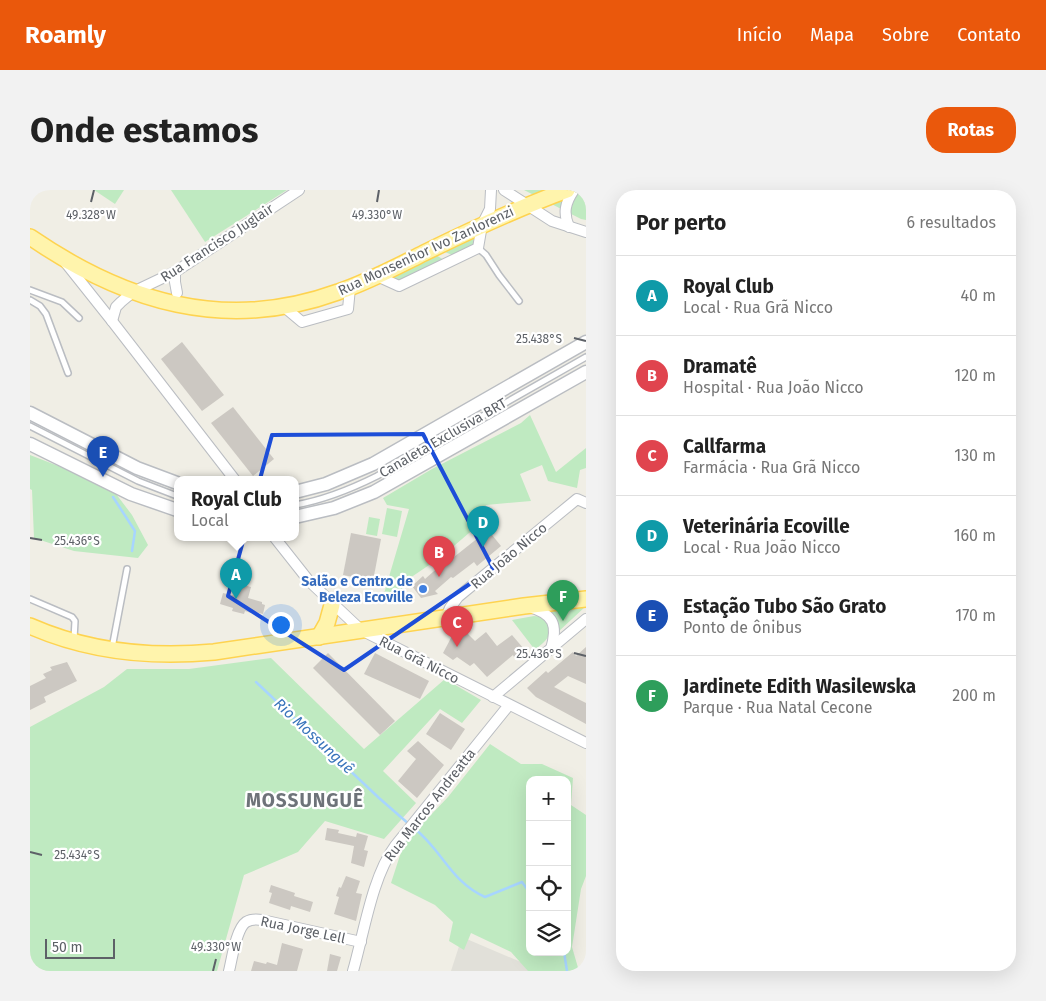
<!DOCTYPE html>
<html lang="pt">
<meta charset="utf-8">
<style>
:root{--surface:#fff;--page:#f2f2f2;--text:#222;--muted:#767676;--line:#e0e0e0;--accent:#ea580c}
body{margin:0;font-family:"Fira Sans",sans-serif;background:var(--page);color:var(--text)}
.controls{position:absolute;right:15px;bottom:15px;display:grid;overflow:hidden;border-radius:10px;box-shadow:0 5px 20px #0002}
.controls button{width:45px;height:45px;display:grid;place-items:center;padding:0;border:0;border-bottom:1px solid var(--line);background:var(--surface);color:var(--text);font:25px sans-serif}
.scale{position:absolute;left:15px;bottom:12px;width:70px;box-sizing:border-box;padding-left:5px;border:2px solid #5d6167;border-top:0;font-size:14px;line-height:18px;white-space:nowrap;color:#5d6167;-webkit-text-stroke:4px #fff;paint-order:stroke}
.you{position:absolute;left:250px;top:434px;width:18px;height:18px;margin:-12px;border:4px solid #fff;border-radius:50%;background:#1a73e8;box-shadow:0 0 0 8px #1a73e833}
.badge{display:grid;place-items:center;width:32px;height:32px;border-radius:50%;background:var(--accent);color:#fff;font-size:16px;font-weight:700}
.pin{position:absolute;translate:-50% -41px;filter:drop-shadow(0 1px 2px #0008)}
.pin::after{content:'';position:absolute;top:26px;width:18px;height:15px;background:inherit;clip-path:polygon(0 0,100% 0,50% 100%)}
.popup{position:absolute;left:144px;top:286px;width:125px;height:65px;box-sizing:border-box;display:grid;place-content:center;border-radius:10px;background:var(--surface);filter:drop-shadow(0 1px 4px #0005);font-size:16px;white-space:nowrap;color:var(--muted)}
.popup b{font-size:19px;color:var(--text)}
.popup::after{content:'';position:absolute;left:50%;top:100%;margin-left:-10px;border:10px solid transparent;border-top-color:var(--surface)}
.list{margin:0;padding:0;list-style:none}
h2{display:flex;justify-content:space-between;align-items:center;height:65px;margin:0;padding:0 20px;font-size:21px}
h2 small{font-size:16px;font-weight:400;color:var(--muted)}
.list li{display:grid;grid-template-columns:32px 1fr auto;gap:15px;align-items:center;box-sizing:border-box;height:80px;padding:0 20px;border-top:1px solid var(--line)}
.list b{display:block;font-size:19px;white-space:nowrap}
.list p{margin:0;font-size:16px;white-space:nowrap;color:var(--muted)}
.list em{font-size:16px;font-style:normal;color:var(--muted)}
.icon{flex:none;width:28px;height:28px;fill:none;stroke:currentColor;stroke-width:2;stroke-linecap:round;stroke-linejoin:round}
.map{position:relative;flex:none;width:556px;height:781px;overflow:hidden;border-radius:20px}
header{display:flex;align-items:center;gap:30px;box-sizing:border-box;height:70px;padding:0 25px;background:var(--accent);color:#fff}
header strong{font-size:24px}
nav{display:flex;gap:28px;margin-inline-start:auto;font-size:18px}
.intro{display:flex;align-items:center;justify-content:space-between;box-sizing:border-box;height:120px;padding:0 30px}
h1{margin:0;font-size:35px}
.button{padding:12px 22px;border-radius:20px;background:var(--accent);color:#fff;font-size:18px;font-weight:700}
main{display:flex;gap:30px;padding:0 30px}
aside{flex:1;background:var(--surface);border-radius:20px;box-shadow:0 5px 20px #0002}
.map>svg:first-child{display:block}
.industrial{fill:#e1e0d9}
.green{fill:#bfeac1;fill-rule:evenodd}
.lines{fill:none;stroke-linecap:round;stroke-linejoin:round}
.stream{stroke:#a7d5ff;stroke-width:2.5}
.building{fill:#ccc8c2}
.service-casing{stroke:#babdc2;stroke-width:8}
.minor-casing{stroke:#babdc2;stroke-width:12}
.tertiary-casing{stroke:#babdc2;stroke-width:15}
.primary-casing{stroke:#fed350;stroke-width:18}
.service{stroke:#fff;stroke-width:5}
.minor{stroke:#fff;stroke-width:10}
.tertiary{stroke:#fff;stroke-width:12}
.primary{stroke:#fff4ac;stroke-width:15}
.marked{fill:none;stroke:#1d4ed8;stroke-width:4;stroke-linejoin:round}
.ticks{fill:none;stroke:#5d6167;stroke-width:2}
.shop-dot{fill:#3f7fe0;stroke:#fff;stroke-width:2}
.labels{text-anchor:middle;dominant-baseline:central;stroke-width:4.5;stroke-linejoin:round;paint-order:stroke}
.street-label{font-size:14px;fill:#5d6167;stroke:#fff}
.shop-label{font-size:14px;font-weight:bold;fill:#366cbe;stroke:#fff;text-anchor:end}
.water-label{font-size:15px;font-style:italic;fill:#3974bb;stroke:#fff}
.district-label{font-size:19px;font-weight:bold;letter-spacing:1px;fill:#6e7379;stroke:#fff}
.ticks-label{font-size:12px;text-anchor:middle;fill:#5d6167;stroke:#fff;stroke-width:4.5;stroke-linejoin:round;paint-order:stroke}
</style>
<header>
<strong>Roamly</strong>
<nav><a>Início</a><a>Mapa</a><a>Sobre</a><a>Contato</a></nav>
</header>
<div class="intro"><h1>Onde estamos</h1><a class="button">Rotas</a></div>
<main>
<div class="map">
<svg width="556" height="781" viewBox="0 0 556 781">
<rect width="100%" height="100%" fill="#f0eee5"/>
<polygon class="industrial" points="432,747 512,781 421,781"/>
<g class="green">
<polygon points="64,0 94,0 85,14"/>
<polygon points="141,0 257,0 175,52"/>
<polygon points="494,0 556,0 556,30 551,29"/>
<polygon points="444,47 443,55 422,65 415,62"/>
<polygon points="406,65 414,70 365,93 356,89"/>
<polygon points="500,225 526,282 556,258 556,278 550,280 547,298 518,291 512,275 490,284 501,311 456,315 446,337 411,367 380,388 369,403 368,412 353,407 379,319 357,315 353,308 402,279 491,233"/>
<polygon points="0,265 80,296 102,325 118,355 108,368 44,361 4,348 2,300 0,299"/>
<polygon points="357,318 372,321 367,347 352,344"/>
<polygon points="339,327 350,329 347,346 336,344"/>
<polygon points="556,416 528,442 525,428 519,420"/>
<path d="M504,426L513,427C525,444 519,448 505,460L482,430Z"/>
<polygon points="241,468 334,559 415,489 451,510 432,533 410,519 353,581 386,613 354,649 295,631 268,662 214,685 187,781 0,781 0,537 74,497 97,479 159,479"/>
<path d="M460,554L491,574H512L543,588L541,615L556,625V686L551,699L542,757L549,781H498L481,762L441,743L434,760L419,751L423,732L405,715L361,693L374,653L418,607ZM500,590H537V762H500Z"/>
</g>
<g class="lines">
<g class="stream">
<polyline points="83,307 105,341 102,361"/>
<polyline points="226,492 349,608 380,635"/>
<path d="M384,638C413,661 420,691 455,707L492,692L500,703"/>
<polyline points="534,762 537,781"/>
</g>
</g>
<g class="building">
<polygon points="152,152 194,205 172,221 131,169"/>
<polygon points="203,217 244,269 223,286 181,233"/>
<polygon points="458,340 471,356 447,376 444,372 423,388 421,387 405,401 408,404 391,408 382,396 393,386 395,389 412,374 410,371 420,363 424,367"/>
<polygon points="321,343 351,349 343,391 313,385"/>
<polygon points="209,394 221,397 218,408 232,412 232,414 235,415 233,424 221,421 221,423 215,421 214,424 202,421 203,418 190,414 193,403 206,406"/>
<polygon points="456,442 467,456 482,445 494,459 484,467 483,465 457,487 444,473 440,476 427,467 423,470 413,463 422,446 437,443 445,451"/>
<polygon points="556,457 556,494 538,486 524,497 556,513 556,534 506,507 497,498 516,481 518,483 543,462 546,466"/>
<polygon points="298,463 365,531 350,545 283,478"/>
<polygon points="345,463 399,491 390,509 334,484"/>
<polygon points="37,472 47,491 14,507 16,512 0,520 0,496 16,488 13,484 22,480 20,477"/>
<polygon points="410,523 435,539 421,560 396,544"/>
<polygon points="388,551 414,575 387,608 368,591 386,569 377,561"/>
<polygon points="297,638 309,640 308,643 326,647 327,643 338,646 334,660 338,661 334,677 321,673 324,656 295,650"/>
<polygon points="316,686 330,691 326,703 332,704 326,731 304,724 309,707 306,706 309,697 311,698"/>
<polygon points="241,695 265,703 264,706 283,712 280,722 261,716 260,720 239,713 242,703 239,702"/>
<polygon points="252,753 273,759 267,781 221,781 224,771 236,774 237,772 247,775"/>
<polygon points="300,764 311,767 307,781 297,781"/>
</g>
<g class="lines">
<g class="service-casing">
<g id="service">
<polyline points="448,58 456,65 469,85 489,111"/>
<polyline points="0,100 32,112 49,128"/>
<polyline points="0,110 10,116 16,124 38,183"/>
<polyline points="0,236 108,291 147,306"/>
<path d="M265,315C294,310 321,299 347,286L556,167"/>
<polyline points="0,409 42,427 45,431 44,449"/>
<polyline points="82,458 97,379"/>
</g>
</g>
<g class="minor-casing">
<g id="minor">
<polyline points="474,0 522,31 556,42"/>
<path d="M539,37C533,23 535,13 544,0"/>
<polyline points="35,72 82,131 205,290"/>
<polyline points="145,82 145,92 147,103"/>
<polyline points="347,86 369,96 448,58 452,35 460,19 461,0"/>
<polyline points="253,116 272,132 318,119 320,98"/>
<polyline points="82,131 86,117 91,112 103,102 145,82 269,0"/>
<polyline points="245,348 279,391 331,440 556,553"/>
<path d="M499,417C524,424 528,435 521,459"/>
<polyline points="416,427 420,418 428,407 547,309 556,313"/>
<polyline points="463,507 556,429"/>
<path d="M199,781C202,769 206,739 216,732C221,729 226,729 232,730L331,752"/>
<path d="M323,781C334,743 342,687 365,656L479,515"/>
</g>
</g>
<g class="tertiary-casing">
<g id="tertiary">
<polyline points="0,223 107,278 147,293"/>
<polyline points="0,254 101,304 147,320"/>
<polyline points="265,302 296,294 343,274 556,152"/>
<polyline points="265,327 304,318 344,302 556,182"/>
</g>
</g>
<g class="primary-casing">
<g id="primary">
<path d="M0,47C95,112 195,143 308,102C338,92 366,77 394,63C441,40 488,18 537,0"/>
<path d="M0,436C59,462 121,468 184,462L494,416L556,409"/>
<polyline points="289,447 297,433 302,415"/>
</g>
</g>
<use href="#service" class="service"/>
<use href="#minor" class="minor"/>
<use href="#tertiary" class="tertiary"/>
<use href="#primary" class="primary"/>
</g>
<path class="marked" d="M393,244L463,378L314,480L198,406L242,245Z"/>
<path class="ticks" d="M61,12L64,0M347,12L349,0M544,148L556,151M0,348L12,350M544,463L556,466M0,662L12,665M183,781L186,769"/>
<circle class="shop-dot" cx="393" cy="399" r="5"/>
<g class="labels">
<g class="street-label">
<text transform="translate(187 53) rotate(-33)">Rua Francisco Juglair</text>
<text transform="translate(396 61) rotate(-25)">Rua Monsenhor Ivo Zanlorenzi</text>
<text transform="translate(413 248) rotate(-30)">Canaleta Exclusiva BRT</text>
<text transform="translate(479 366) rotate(-40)">Rua João Nicco</text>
<text transform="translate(389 470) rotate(27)">Rua Grã Nicco</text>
<text transform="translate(400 615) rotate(-52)">Rua Marcos Andreatta</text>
<text transform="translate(273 740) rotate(12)">Rua Jorge Lell</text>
</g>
<g class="shop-label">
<text x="383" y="391">Salão e Centro de<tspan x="383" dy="16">Beleza Ecoville</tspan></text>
</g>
<g class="water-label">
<text transform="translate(284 546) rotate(43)">Rio Mossunguê</text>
</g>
<g class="district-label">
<text x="275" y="610">MOSSUNGUÊ</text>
</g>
</g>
<g class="ticks-label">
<text x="61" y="29">49.328°W</text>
<text x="347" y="29">49.330°W</text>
<text x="509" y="153">25.438°S</text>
<text x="47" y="355">25.436°S</text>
<text x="509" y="468">25.436°S</text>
<text x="47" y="669">25.434°S</text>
<text x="186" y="761">49.330°W</text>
</g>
</svg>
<div class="controls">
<button>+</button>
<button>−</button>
<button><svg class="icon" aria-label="locate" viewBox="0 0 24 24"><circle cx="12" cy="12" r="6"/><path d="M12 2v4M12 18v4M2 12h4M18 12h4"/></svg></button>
<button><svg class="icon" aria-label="layers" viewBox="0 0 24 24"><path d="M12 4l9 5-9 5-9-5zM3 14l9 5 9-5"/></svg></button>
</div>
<div class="scale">50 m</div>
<div class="you"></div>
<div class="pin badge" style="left:206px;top:409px;background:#0f9aa8">A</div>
<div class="popup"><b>Royal Club</b>Local</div>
<div class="pin badge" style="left:409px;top:387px;background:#e0444e">B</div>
<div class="pin badge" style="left:427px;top:457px;background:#e0444e">C</div>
<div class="pin badge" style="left:453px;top:357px;background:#0f9aa8">D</div>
<div class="pin badge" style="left:73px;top:287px;background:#1a4fb4">E</div>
<div class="pin badge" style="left:533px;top:431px;background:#2e9e5b">F</div>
</div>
<aside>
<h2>Por perto<small>6 resultados</small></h2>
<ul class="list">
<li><span class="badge" style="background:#0f9aa8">A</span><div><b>Royal Club</b><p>Local · Rua Grã Nicco</p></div><em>40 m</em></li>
<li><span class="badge" style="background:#e0444e">B</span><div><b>Dramatê</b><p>Hospital · Rua João Nicco</p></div><em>120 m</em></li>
<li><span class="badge" style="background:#e0444e">C</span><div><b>Callfarma</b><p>Farmácia · Rua Grã Nicco</p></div><em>130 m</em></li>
<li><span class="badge" style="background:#0f9aa8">D</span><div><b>Veterinária Ecoville</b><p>Local · Rua João Nicco</p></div><em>160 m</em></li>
<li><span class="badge" style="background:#1a4fb4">E</span><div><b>Estação Tubo São Grato</b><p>Ponto de ônibus</p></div><em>170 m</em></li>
<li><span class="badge" style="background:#2e9e5b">F</span><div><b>Jardinete Edith Wasilewska</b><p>Parque · Rua Natal Cecone</p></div><em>200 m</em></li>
</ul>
</aside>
</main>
